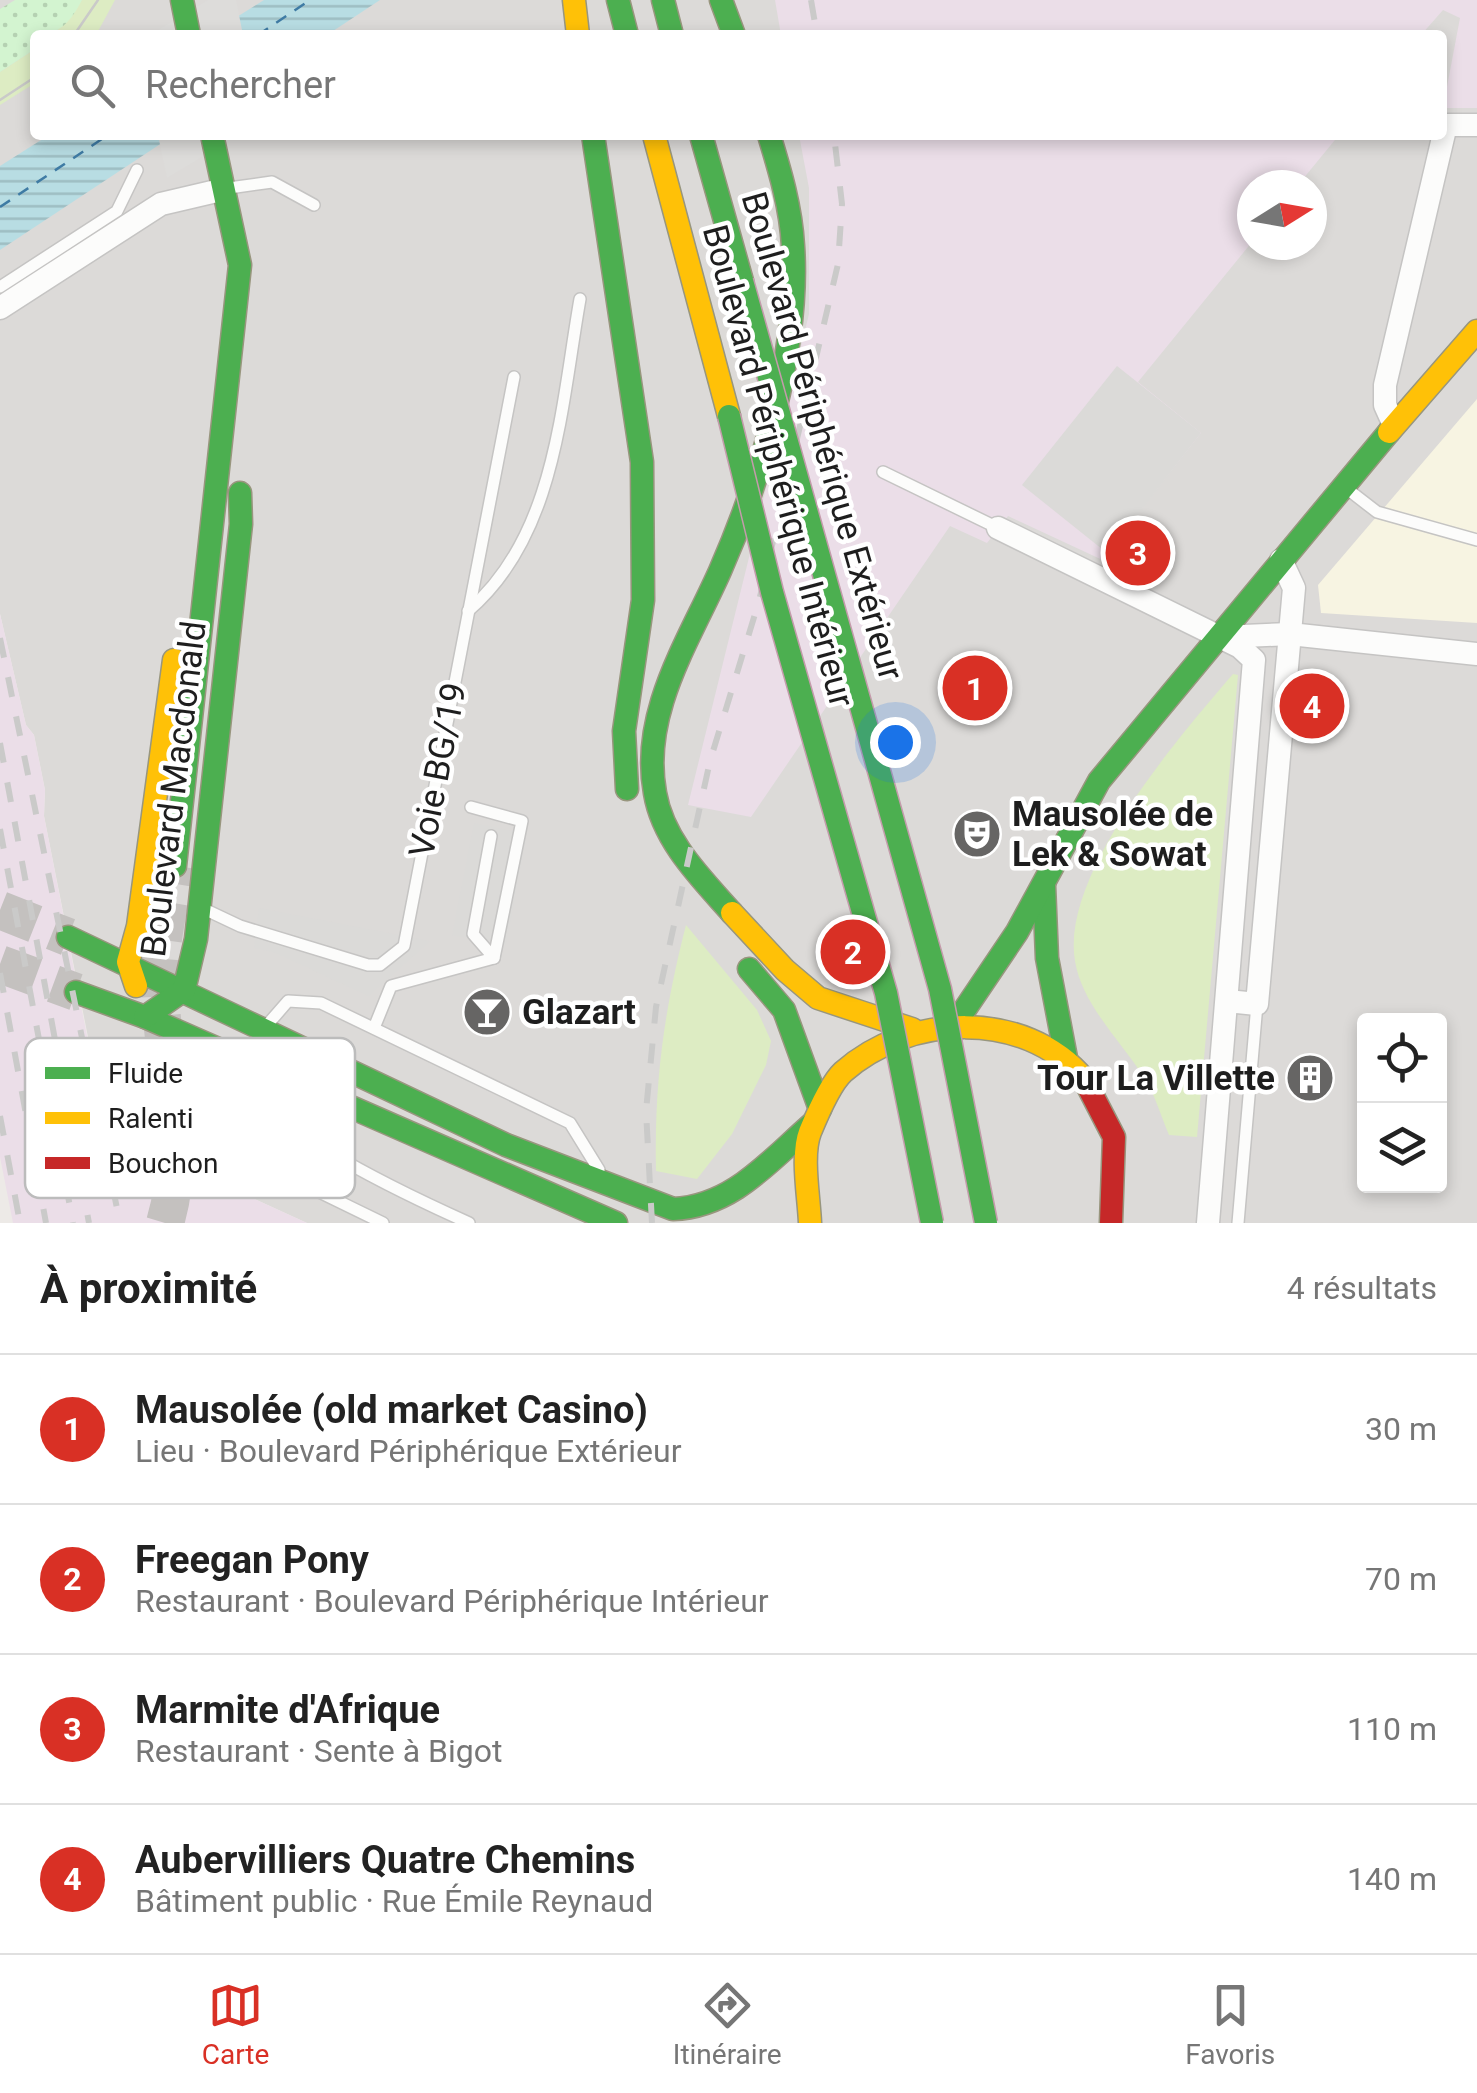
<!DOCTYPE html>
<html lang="fr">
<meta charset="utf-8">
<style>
:root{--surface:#fff;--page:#f2f2f2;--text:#222;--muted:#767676;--line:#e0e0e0;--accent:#d93025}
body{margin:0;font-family:Roboto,sans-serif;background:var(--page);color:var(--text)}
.controls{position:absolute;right:30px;bottom:30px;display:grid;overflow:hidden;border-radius:10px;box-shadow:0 5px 15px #0003}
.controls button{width:90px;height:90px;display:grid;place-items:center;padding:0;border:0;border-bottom:2px solid var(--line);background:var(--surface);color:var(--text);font:50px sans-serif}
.compass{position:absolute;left:1237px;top:170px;width:90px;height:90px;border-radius:50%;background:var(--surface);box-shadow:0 5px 15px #0003;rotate:79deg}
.you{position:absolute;left:895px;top:742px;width:35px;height:35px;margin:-25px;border:8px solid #fff;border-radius:50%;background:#1a73e8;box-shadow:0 0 0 15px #1a73e833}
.badge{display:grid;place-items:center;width:65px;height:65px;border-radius:50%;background:var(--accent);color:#fff;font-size:32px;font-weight:700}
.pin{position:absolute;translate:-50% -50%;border:5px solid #fff;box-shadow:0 2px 10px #0006}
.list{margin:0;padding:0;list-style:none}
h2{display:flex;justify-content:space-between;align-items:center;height:130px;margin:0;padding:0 40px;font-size:42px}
h2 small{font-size:32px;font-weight:400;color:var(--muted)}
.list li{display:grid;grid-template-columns:65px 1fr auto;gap:30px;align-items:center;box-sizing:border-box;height:150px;padding:0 40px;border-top:2px solid var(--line)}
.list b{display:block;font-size:38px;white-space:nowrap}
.list p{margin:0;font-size:32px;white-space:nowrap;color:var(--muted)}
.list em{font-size:32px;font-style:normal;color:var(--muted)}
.icon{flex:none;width:55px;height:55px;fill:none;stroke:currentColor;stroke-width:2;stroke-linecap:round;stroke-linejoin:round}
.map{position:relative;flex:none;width:1477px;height:1223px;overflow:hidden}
.search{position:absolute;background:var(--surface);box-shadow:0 5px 15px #0003;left:30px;right:30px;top:30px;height:110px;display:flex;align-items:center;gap:25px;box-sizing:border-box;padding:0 35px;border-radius:10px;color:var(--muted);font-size:38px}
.sheet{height:730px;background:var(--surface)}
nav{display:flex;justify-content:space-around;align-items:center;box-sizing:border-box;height:140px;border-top:2px solid var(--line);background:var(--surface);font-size:28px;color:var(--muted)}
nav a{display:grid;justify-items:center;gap:5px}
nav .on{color:var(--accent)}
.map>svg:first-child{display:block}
.residential{fill:#dcdad8;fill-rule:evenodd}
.industrial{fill:#ebdee8}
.education{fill:#f7f4e2}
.religious{fill:#dbdad8}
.grass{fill:#ddecc3}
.park{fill:url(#park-dots)}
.water{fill:url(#water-rules)}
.pier{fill:#dddcda}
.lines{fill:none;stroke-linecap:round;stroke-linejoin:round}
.ferry{stroke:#3f7ba4;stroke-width:2.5;stroke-dasharray:12 10;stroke-linecap:butt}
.primary-tunnel{stroke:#c4c1bf;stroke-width:38;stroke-dasharray:38 19;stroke-linecap:butt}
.lane-casing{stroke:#c5c4c3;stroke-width:14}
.street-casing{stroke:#c5c4c3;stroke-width:25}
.fast-casing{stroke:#98967e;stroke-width:25}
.slow-casing{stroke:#98967e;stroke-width:25}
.jam-casing{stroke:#98967e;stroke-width:25}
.lane{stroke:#fcfcfb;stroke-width:11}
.street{stroke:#fcfcfb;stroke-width:22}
.fast{stroke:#4caf50;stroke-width:22}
.slow{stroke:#ffc107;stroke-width:22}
.jam{stroke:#c62828;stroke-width:22}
.tram{stroke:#cacac9;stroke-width:2.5}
.rail{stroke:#cacac9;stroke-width:6;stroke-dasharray:20 20;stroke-linecap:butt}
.fast-bridge-casing{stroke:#c49bab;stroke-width:25;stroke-linecap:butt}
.fast-bridge{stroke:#4caf50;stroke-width:22}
.labels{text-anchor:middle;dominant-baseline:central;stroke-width:9;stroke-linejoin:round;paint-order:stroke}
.street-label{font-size:35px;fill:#1e1e1e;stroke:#fff}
.poi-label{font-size:35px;font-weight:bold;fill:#1e1e1e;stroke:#fff;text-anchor:start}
.key{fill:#fff;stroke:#bcbcbc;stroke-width:2.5}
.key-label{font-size:28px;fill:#1e1e1e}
</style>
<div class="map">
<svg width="1477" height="1223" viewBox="0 0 1477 1223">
<defs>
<pattern id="park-dots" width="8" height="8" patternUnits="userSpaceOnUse" patternTransform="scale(2.5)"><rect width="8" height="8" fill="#d3f4d0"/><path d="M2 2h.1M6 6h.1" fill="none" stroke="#b5d1b2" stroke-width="1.8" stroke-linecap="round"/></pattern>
<pattern id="water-rules" width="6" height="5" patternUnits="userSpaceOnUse" patternTransform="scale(2.5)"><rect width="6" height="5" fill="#b8dde3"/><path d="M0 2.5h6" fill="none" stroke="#9ebdc2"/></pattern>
</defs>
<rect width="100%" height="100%" fill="#edeae7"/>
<path class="residential" d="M0,0H1477V1223H307L120,1137L101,1045L89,1042L44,816L45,790L34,735L26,725L0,614ZM35,35H1442V135H35ZM1252,185H1312V245H1252ZM1364,1021H1440V1186H1364Z"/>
<g class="industrial">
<polygon points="775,0 1477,0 1477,108 1443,108 1460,18 1443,10 1421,35 781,35"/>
<polygon points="799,135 1339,135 1298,185 1252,185 1252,242 1138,382 1201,433 1102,558 1109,563 1008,516 987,543 950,526 751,817 688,805 809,314 809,188"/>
<polygon points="0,614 26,725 34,735 45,790 44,816 88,1041 101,1045 120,1137 307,1223 13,1223 0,1157"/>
</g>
<polygon class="education" points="1477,399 1477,623 1321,613 1318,585"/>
<g class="religious">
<polygon points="1117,366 1201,433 1107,553 1022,485"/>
<polygon points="474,823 527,834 506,945 452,935"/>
<polygon points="259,908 430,941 368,996 276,953 254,948"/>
</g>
<g class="grass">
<polygon points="82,0 115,0 96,35 53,35"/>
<polygon points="35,49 35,83 0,105 0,72"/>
<path d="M1233,674L1238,675L1197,1137L1169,1135C1161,1116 1155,1095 1145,1079C1122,1042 1082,1005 1075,961C1060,874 1179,737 1233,674Z"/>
<path d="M686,925L757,1010L771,1041L766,1065L732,1134L697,1179L656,1171C654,1082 664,1011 686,925Z"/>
</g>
<path class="park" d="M15,0H82C71,21 60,35 35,35V49L0,72V9Z"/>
<g class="water">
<polygon points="264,0 380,0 327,35 208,35"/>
<polygon points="49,135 174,135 0,250 0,166"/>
</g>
<g class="pier">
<polygon points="208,0 236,0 243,35 150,35"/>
<polygon points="158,135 238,135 167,178"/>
</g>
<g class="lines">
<g class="ferry">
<polyline points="258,35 310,0"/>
<polyline points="0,207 108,135"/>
</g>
<g class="primary-tunnel">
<polyline points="0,910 68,937"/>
<polyline points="0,964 76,992"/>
<path d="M165,1223C189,1144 161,1063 160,982C159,945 170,904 175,866"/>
</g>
<g class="lane-casing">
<g id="lane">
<polyline points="229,188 272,182 314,205"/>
<polyline points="0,287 117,211 137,170"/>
<polyline points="883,472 998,528"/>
<polyline points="1346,488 1377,512 1477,540"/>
<path d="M468,611C556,536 561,406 580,299"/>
<polyline points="491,836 473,934 494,958"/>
<polyline points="204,909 240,926 368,965 380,965 404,946 514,377"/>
<polyline points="268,1024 288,1001 321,1003 570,1123 599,1170"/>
<polyline points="374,1028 391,986 494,958 522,821 471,807"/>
<polyline points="249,1066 228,1115 231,1149 383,1223"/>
<path d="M237,1094C257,1128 298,1133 329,1152C374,1179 420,1201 469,1223"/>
<polyline points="1238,1223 1257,1004"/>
</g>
</g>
<g class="street-casing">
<g id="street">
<polyline points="0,308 161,204 225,189"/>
<polyline points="1394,425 1385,405 1385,385 1446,125 1477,125"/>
<polyline points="998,528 1240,647 1254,660 1208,1223"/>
<polyline points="1221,637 1290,634 1477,654"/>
<polyline points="1227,1001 1257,1004 1294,588 1281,560"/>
</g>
</g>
<g class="fast-casing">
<g id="fast">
<polyline points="182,0 189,35"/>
<polyline points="618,0 627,35"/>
<polyline points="663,0 672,35"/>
<polyline points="721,0 734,35"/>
<polyline points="593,135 642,462 643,600 624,731 627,789"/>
<polyline points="701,135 742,281"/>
<polyline points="175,866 240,265 212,135"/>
<polyline points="1044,885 1047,958 1067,1063"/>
<path d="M732,913C701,878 663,841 655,793C640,713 689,641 720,571C761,478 800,348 793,246C791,208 780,171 769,135"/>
<path d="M68,937L506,1145L673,1209C733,1207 771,1159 813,1123"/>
<polyline points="749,969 784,1010 820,1109"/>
<polyline points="76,992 145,1017 616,1223"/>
<polyline points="145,1017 184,990 196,939 241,524 240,493"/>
<polyline points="957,1021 1017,932 1099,781 1389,432"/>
</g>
</g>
<g class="slow-casing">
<g id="slow">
<polyline points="574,0 578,35"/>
<polyline points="654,135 729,416"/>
<polyline points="1389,432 1477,331"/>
<polyline points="732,913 785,970 818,998 912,1029"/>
<polyline points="136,986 128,962 138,926 174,660"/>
<path d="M810,1223C809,1197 801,1155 810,1132C817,1115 830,1084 843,1072C908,1014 1024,1008 1084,1079"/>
</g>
</g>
<g class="jam-casing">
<polyline id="jam" points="1084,1079 1114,1137 1111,1223"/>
</g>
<use href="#lane" class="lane"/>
<use href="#street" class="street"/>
<use href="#fast" class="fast"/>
<use href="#slow" class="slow"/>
<use href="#jam" class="jam"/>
<g class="tram">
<polyline points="74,35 98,0"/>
<polyline points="0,100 35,77"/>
</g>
<g class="rail">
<polyline points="811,0 817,35"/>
<polyline points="0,638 120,1223"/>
<polyline points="0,743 89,1223"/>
<polyline points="0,829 73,1223"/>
<polyline points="0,973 46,1223"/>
<polyline points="0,1116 20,1223"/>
<polyline points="652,1223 646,1111 656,1007 710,761 759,601 838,264 842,204 834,135"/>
</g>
<g class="fast-bridge-casing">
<g id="fast-bridge">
<polyline points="742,281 940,989 986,1223"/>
<polyline points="729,416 772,592 886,993 932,1223"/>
</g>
</g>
<use href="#fast-bridge" class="fast-bridge"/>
</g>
<defs>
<g id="theatre-disc" transform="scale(2.5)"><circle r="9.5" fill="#666564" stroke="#fff"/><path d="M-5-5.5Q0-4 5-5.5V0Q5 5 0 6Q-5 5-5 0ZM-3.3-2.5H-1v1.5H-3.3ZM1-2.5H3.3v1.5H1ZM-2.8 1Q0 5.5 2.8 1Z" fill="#fff"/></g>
<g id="bar-disc" transform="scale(2.5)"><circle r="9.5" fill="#666564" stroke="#fff"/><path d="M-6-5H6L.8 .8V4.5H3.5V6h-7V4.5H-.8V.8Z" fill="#fff"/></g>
<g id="building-disc" transform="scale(2.5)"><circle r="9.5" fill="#666564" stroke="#fff"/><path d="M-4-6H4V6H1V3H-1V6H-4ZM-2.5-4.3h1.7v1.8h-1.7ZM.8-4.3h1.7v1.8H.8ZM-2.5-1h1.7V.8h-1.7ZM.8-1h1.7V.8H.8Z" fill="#fff"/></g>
</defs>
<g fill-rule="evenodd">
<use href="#theatre-disc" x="977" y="834"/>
<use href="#bar-disc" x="487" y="1012"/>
<use href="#building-disc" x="1310" y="1078"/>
</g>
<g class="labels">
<g class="street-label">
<text transform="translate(822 436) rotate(74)">Boulevard Périphérique Extérieur</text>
<text transform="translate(778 466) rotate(75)">Boulevard Périphérique Intérieur</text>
<text transform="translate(438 770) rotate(-79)">Voie BG/19</text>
<text transform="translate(174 789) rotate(-83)">Boulevard Macdonald</text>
</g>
<g class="poi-label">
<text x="1012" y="814">Mausolée de<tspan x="1012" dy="40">Lek &amp; Sowat</tspan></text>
<text x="522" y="1012">Glazart</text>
<text x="1275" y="1078" text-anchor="end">Tour La Villette</text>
</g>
</g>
<rect x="25" y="1038" width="330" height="160" rx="15" class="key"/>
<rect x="45" y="1067" width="45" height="12" fill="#4caf50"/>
<rect x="45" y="1112" width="45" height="12" fill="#ffc107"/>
<rect x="45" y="1157" width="45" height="12" fill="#c62828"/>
<g class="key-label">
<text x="108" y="1083">Fluide</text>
<text x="108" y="1128">Ralenti</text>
<text x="108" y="1173">Bouchon</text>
</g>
</svg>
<div class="controls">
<button><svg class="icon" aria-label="locate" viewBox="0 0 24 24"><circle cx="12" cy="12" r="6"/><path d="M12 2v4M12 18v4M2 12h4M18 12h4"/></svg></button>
<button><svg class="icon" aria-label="layers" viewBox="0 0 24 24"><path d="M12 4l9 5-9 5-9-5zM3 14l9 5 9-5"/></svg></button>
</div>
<svg class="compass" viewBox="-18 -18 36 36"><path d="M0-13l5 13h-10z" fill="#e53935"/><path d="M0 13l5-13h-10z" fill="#767676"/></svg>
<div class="you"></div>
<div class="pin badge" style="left:975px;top:688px">1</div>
<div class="pin badge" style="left:853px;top:952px">2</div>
<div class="pin badge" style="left:1138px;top:553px">3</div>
<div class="pin badge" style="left:1312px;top:706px">4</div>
<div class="search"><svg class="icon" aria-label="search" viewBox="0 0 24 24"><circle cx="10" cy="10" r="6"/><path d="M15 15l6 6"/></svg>Rechercher</div>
</div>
<section class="sheet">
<h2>À proximité<small>4 résultats</small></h2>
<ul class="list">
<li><span class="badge">1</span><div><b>Mausolée (old market Casino)</b><p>Lieu · Boulevard Périphérique Extérieur</p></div><em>30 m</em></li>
<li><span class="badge">2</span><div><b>Freegan Pony</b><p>Restaurant · Boulevard Périphérique Intérieur</p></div><em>70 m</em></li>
<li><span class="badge">3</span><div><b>Marmite d'Afrique</b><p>Restaurant · Sente à Bigot</p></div><em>110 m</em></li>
<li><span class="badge">4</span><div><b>Aubervilliers Quatre Chemins</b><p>Bâtiment public · Rue Émile Reynaud</p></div><em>140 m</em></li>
</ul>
</section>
<nav>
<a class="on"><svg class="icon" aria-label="map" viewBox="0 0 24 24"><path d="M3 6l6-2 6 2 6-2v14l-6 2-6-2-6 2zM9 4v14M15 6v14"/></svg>Carte</a>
<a><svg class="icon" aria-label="directions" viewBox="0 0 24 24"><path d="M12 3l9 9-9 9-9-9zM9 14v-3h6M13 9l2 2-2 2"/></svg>Itinéraire</a>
<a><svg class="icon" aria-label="saved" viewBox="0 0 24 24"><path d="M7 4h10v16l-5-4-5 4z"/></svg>Favoris</a>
</nav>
